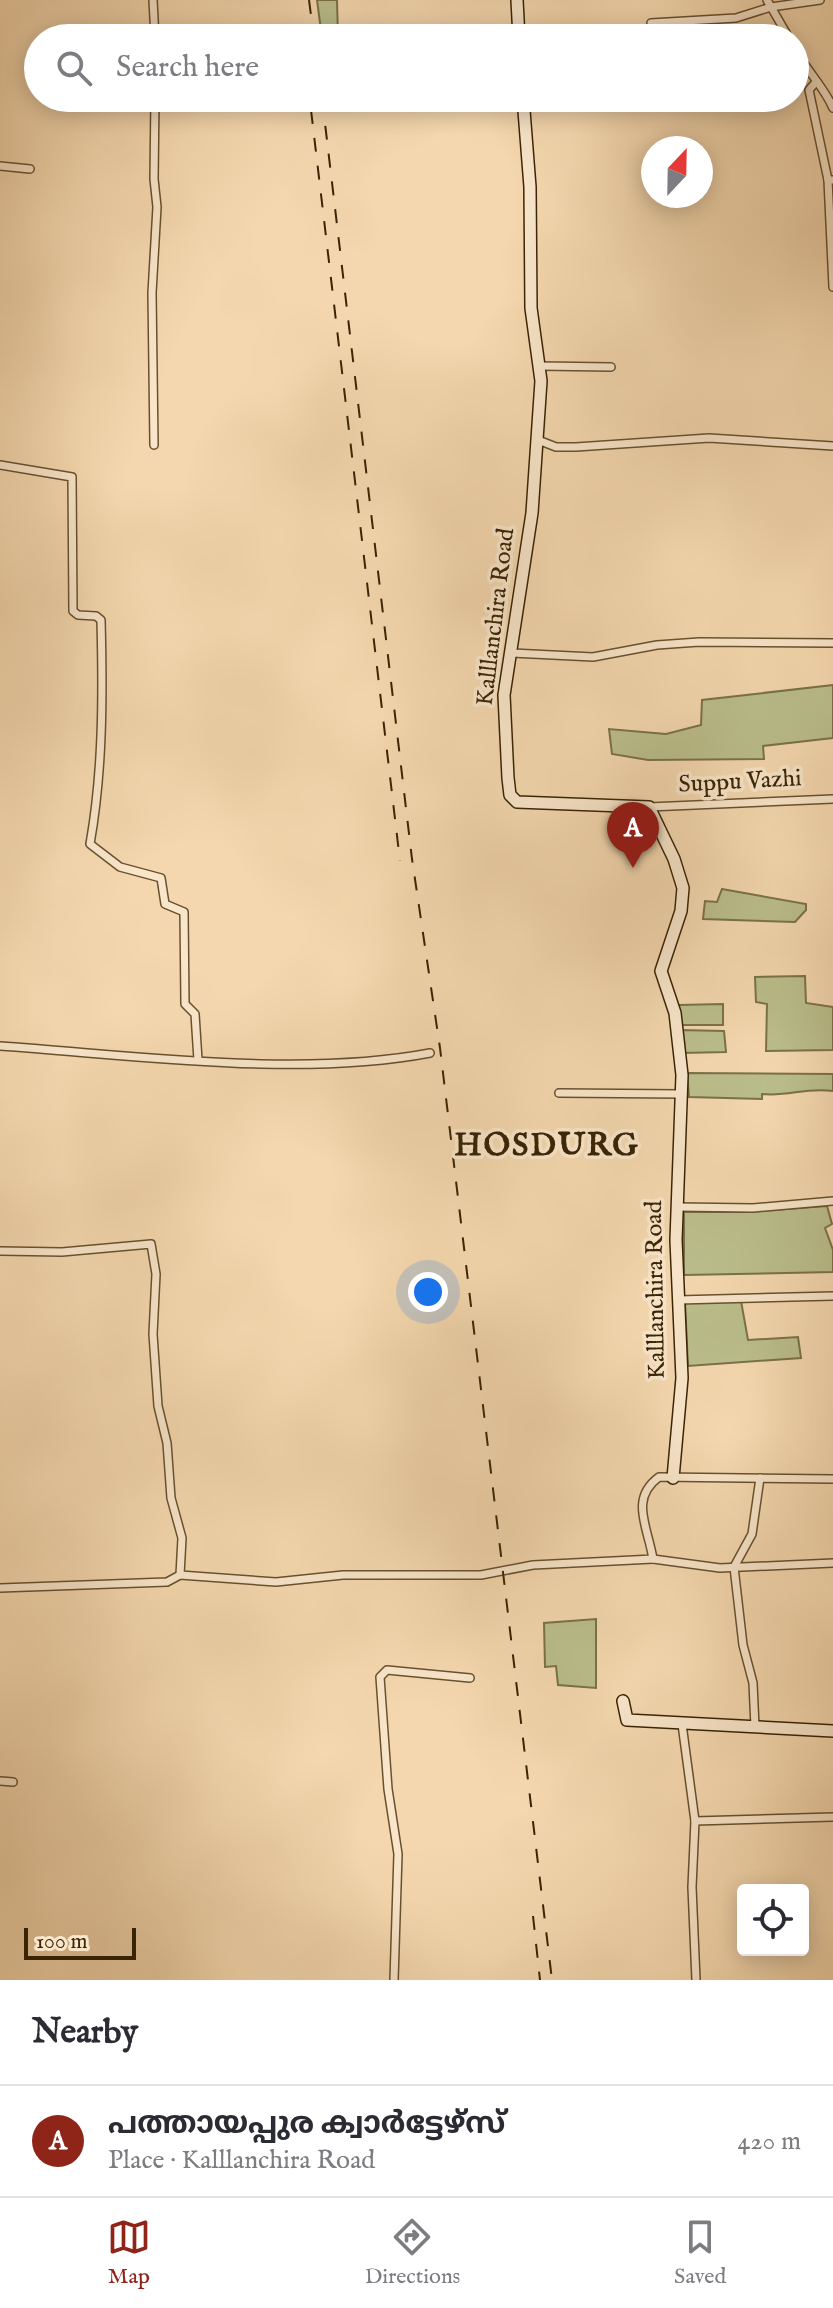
<!DOCTYPE html>
<meta charset="utf-8">
<style>
:root{--surface:#fff;--page:#f7f7f7;--text:#2b2b33;--muted:#7c7c81;--line:#e1e1e2;--accent:#8f2418}
body{margin:0;font-family:"IM FELL English","Noto Sans Malayalam",serif;background:var(--page);color:var(--text)}
.controls{position:absolute;right:24px;bottom:24px;display:grid;overflow:hidden;border-radius:8px;box-shadow:0 4px 20px #0003}
.controls button{width:72px;height:72px;display:grid;place-items:center;padding:0;border:0;border-bottom:2px solid var(--line);background:var(--surface);color:var(--text);font:40px sans-serif}
.compass{position:absolute;left:641px;top:136px;width:72px;height:72px;border-radius:50%;background:var(--surface);box-shadow:0 4px 20px #0003;rotate:22deg}
.scale{position:absolute;left:24px;bottom:20px;width:112px;box-sizing:border-box;padding-left:8px;border:4px solid #392404;border-top:0;font-size:22px;line-height:28px;white-space:nowrap;color:#392404;-webkit-text-stroke:6px #f8e5ca;paint-order:stroke}
.you{position:absolute;left:428px;top:1292px;width:28px;height:28px;margin:-20px;border:6px solid #fff;border-radius:50%;background:#1a73e8;box-shadow:0 0 0 12px #1a73e833}
.badge{display:grid;place-items:center;width:52px;height:52px;border-radius:50%;background:var(--accent);color:#fff;font-size:26px;font-weight:700}
.pin{position:absolute;translate:-50% -66px;filter:drop-shadow(0 2px 4px #0008)}
.pin::after{content:'';position:absolute;top:42px;width:28px;height:24px;background:inherit;clip-path:polygon(0 0,100% 0,50% 100%)}
.list{margin:0;padding:0;list-style:none}
h2{display:flex;justify-content:space-between;align-items:center;height:104px;margin:0;padding:0 32px;font-size:34px}
h2 small{font-size:26px;font-weight:400;color:var(--muted)}
.list li{display:grid;grid-template-columns:52px 1fr auto;gap:24px;align-items:center;box-sizing:border-box;height:112px;padding:0 32px;border-top:2px solid var(--line)}
.list b{display:block;font-size:30px;white-space:nowrap}
.list p{margin:0;font-size:26px;white-space:nowrap;color:var(--muted)}
.list em{font-size:26px;font-style:normal;color:var(--muted)}
.icon{flex:none;width:44px;height:44px;fill:none;stroke:currentColor;stroke-width:2;stroke-linecap:round;stroke-linejoin:round}
.map{position:relative;flex:none;width:833px;height:1980px;overflow:hidden}
.search{position:absolute;background:var(--surface);box-shadow:0 4px 20px #0003;left:24px;right:24px;top:24px;height:88px;display:flex;align-items:center;gap:20px;box-sizing:border-box;padding:0 28px;border-radius:44px;color:var(--muted);font-size:30px}
.sheet{height:216px;background:var(--surface)}
nav{display:flex;justify-content:space-around;align-items:center;box-sizing:border-box;height:112px;border-top:2px solid var(--line);background:var(--surface);font-size:22px;color:var(--muted)}
nav a{display:grid;justify-items:center;gap:4px}
nav .on{color:var(--accent)}
.map>svg:first-child{display:block}
.green{fill:#babe8b;stroke:#7a7148;stroke-width:2}
.lines{fill:none;stroke-linecap:round;stroke-linejoin:round}
.street-casing{stroke:#68512e;stroke-width:10}
.secondary-casing{stroke:#392404;stroke-width:14}
.street{stroke:#f8e5ca;stroke-width:7}
.secondary{stroke:#f8e5ca;stroke-width:11}
.rail{stroke:#392404;stroke-width:2;stroke-dasharray:14 14;stroke-linecap:butt}
.labels{text-anchor:middle;dominant-baseline:central;stroke-width:7;stroke-linejoin:round;paint-order:stroke}
.street-label{font-size:24px;fill:#392404;stroke:#f8e5ca}
.district-label{font-size:32px;font-weight:bold;letter-spacing:2px;fill:#392404;stroke:#f8e5ca}
</style>
<div class="map">
<svg width="833" height="1980" viewBox="0 0 833 1980">
<rect width="100%" height="100%" fill="#f4d7ae"/>
<filter id="stains"><feTurbulence type="fractalNoise" baseFrequency=".0025" numOctaves="4"/><feColorMatrix values="0 0 0 0 .2 0 0 0 0 .09 0 0 0 0 .02 0 0 0 .5 -.17"/></filter>
<radialGradient id="worn" r=".72"><stop offset=".6" stop-color="#630" stop-opacity="0"/><stop offset="1" stop-color="#630" stop-opacity=".3"/></radialGradient>
<g class="green">
<polygon points="317,0 337,0 338,38 322,38"/>
<polygon points="833,685 833,738 763,746 764,759 648,760 612,754 609,729 666,734 701,725 702,700"/>
<polygon points="722,889 806,904 806,910 795,922 703,919 705,901 717,902"/>
<polygon points="805,976 806,1003 833,1007 833,1050 766,1051 767,1004 756,1002 755,977"/>
<polygon points="723,1004 723,1025 680,1025 679,1005"/>
<polygon points="680,1030 724,1031 726,1052 682,1053"/>
<path d="M687,1073L833,1074V1091C805,1087 788,1097 762,1094V1099L689,1097Z"/>
<polygon points="827,1206 832,1224 825,1228 833,1250 833,1272 684,1275 684,1212 744,1212"/>
<polygon points="741,1301 748,1340 798,1337 801,1358 688,1366 685,1302"/>
<polygon points="596,1619 596,1688 558,1685 556,1666 545,1667 544,1623"/>
</g>
<g class="lines">
<g class="street-casing">
<g id="street">
<polyline points="153,0 155,38"/>
<polyline points="767,0 771,7 820,0"/>
<polyline points="651,23 736,18 771,7 789,38"/>
<path d="M795,49C807,71 824,87 833,108"/>
<polyline points="815,83 809,90 828,180"/>
<polyline points="0,166 30,169"/>
<polyline points="833,180 828,180 833,287"/>
<polyline points="539,366 611,367"/>
<polyline points="538,440 556,447 576,447 709,438 833,446"/>
<polyline points="154,445 152,293 157,207 154,179 155,98"/>
<path d="M0,465L72,477L73,611L78,615L96,616L101,620C103,695 103,771 90,844L120,867L161,878L165,904L184,912L185,1004L195,1014L198,1060"/>
<polyline points="512,653 593,657 657,645 699,642 833,643"/>
<polyline points="649,807 833,799"/>
<path d="M0,1046C134,1055 298,1078 430,1053"/>
<polyline points="559,1093 681,1094"/>
<polyline points="677,1207 753,1208 833,1201"/>
<path d="M0,1251L62,1252L151,1244L156,1274L153,1334L158,1406L167,1443L171,1498L182,1538L180,1575L276,1582L343,1575H481L533,1565L653,1559C648,1527 629,1499 659,1477L833,1479"/>
<polyline points="678,1300 833,1296"/>
<polyline points="653,1559 720,1568 833,1563"/>
<polyline points="0,1588 167,1582 180,1575"/>
<polyline points="682,1724 695,1821 692,1887 696,1980"/>
<polyline points="755,1727 753,1683 743,1645 734,1567 752,1534 760,1478"/>
<polyline points="0,1781 13,1782"/>
<polyline points="695,1821 833,1817"/>
<polyline points="394,1980 398,1854 388,1789 380,1677 387,1670 470,1678"/>
</g>
</g>
<g class="secondary-casing">
<g id="secondary">
<polyline points="517,0 519,38"/>
<polyline points="523,98 530,187 531,308 541,381 532,513 504,695 508,778 510,795 517,802 649,807 674,859 683,888 681,911 661,971 675,1013 682,1075 676,1240 682,1378 673,1478"/>
<polyline points="623,1701 627,1720 833,1731"/>
</g>
</g>
<use href="#street" class="street"/>
<use href="#secondary" class="secondary"/>
<g class="rail">
<polyline points="309,0 314,38"/>
<polyline points="322,98 412,859 440,1048 552,1980"/>
<polyline points="311,110 400,861"/>
<polyline points="533,1916 540,1980"/>
</g>
</g>
<g class="labels">
<g class="street-label">
<text transform="translate(496 617) rotate(-83)">Kalllanchira Road</text>
<text transform="translate(740 782) rotate(-3)">Suppu Vazhi</text>
<text transform="translate(656 1290) rotate(-91)">Kalllanchira Road</text>
</g>
<g class="district-label">
<text x="547" y="1146">HOSDURG</text>
</g>
</g>
<rect width="100%" height="100%" filter="url(#stains)"/>
<rect width="100%" height="100%" fill="url(#worn)"/>
</svg>
<div class="controls">
<button><svg class="icon" aria-label="locate" viewBox="0 0 24 24"><circle cx="12" cy="12" r="6"/><path d="M12 2v4M12 18v4M2 12h4M18 12h4"/></svg></button>
</div>
<svg class="compass" viewBox="-18 -18 36 36"><path d="M0-13l5 13h-10z" fill="#e53935"/><path d="M0 13l5-13h-10z" fill="#7c7c81"/></svg>
<div class="scale">100 m</div>
<div class="you"></div>
<div class="pin badge" style="left:633px;top:868px">A</div>
<div class="search"><svg class="icon" aria-label="search" viewBox="0 0 24 24"><circle cx="10" cy="10" r="6"/><path d="M15 15l6 6"/></svg>Search here</div>
</div>
<section class="sheet">
<h2>Nearby<small></small></h2>
<ul class="list">
<li><span class="badge">A</span><div><b>പത്തായപ്പുര ക്വാർട്ടേഴ്സ്</b><p>Place · Kalllanchira Road</p></div><em>420 m</em></li>
</ul>
</section>
<nav>
<a class="on"><svg class="icon" aria-label="map" viewBox="0 0 24 24"><path d="M3 6l6-2 6 2 6-2v14l-6 2-6-2-6 2zM9 4v14M15 6v14"/></svg>Map</a>
<a><svg class="icon" aria-label="directions" viewBox="0 0 24 24"><path d="M12 3l9 9-9 9-9-9zM9 14v-3h6M13 9l2 2-2 2"/></svg>Directions</a>
<a><svg class="icon" aria-label="saved" viewBox="0 0 24 24"><path d="M7 4h10v16l-5-4-5 4z"/></svg>Saved</a>
</nav>
